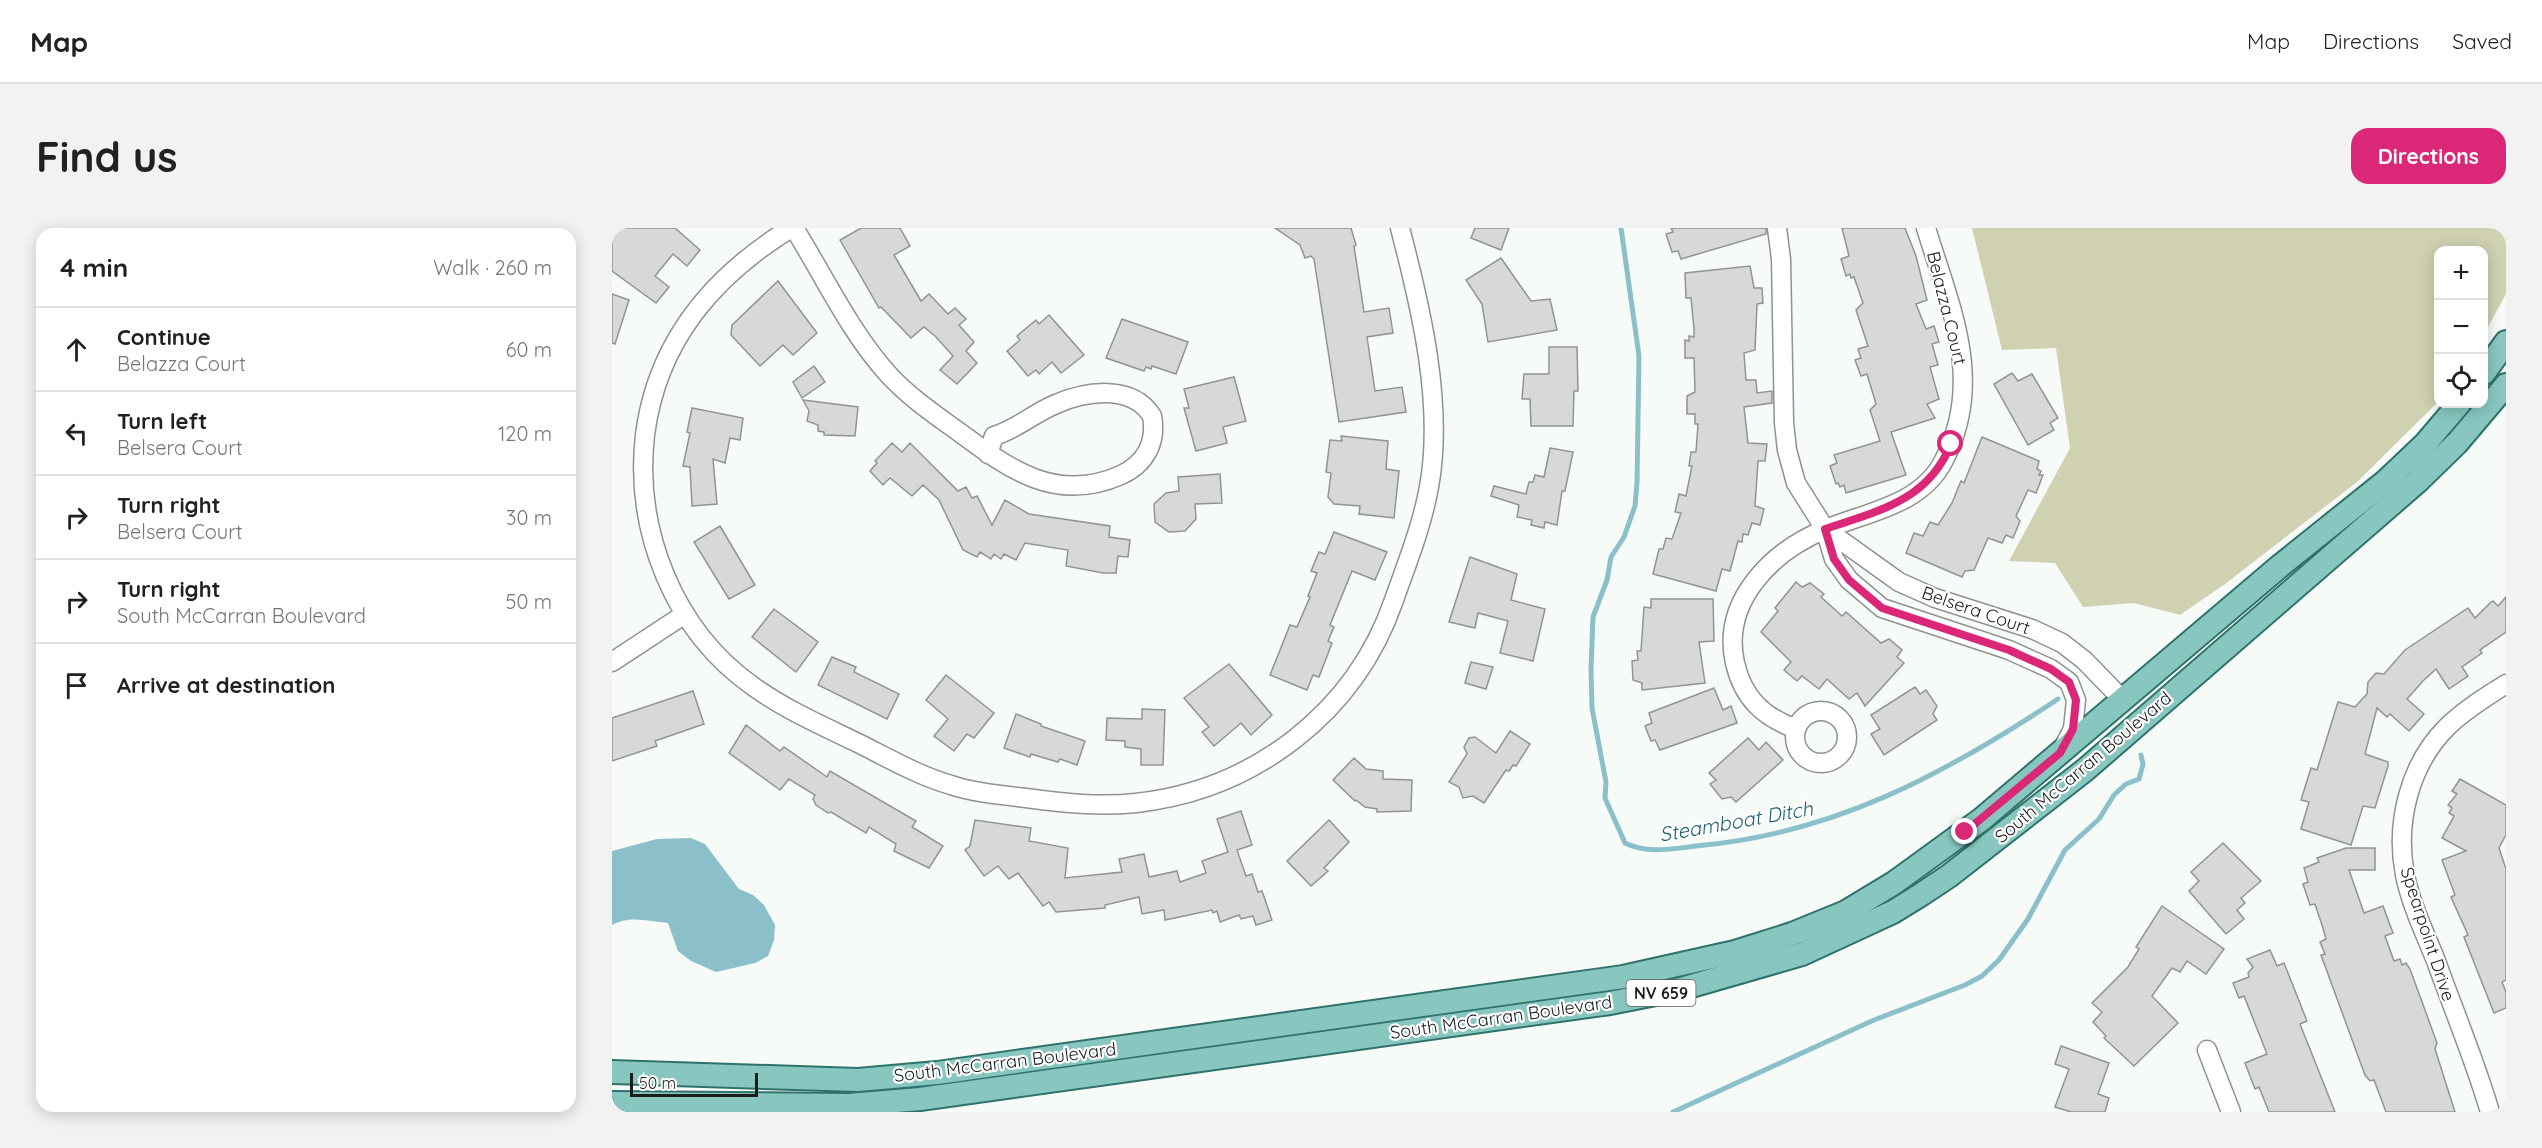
<!DOCTYPE html>
<meta charset="utf-8">
<style>
:root{--surface:#fff;--page:#f2f2f2;--text:#202124;--muted:#757577;--line:#e0e0e0;--accent:#db2777}
body{margin:0;font-family:Quicksand,sans-serif;background:var(--page);color:var(--text)}
.controls{position:absolute;right:18px;top:18px;display:grid;overflow:hidden;border-radius:12px;box-shadow:0 3px 15px #0003}
.controls button{width:54px;height:54px;display:grid;place-items:center;padding:0;border:0;border-bottom:2px solid var(--line);background:var(--surface);color:var(--text);font:30px sans-serif}
.scale{position:absolute;left:18px;bottom:15px;width:128px;box-sizing:border-box;padding-left:6px;border:3px solid #1b1c1c;border-top:0;font-size:16px;line-height:21px;white-space:nowrap;color:#1b1c1c;-webkit-text-stroke:4px #fff;paint-order:stroke}
.stop{position:absolute;width:18px;height:18px;margin:-14px;border:4px solid #db2777;border-radius:50%;background:#fff}
.stop.end{background:#db2777;border-color:#fff;box-shadow:0 2px 6px #0008}
.list{margin:0;padding:0;list-style:none}
h2{display:flex;justify-content:space-between;align-items:center;height:78px;margin:0;padding:0 24px;font-size:26px}
h2 small{font-size:20px;font-weight:400;color:var(--muted)}
.list li{display:grid;grid-template-columns:39px 1fr auto;gap:18px;align-items:center;box-sizing:border-box;height:84px;padding:0 24px;border-top:2px solid var(--line)}
.list b{display:block;font-size:22px;white-space:nowrap}
.list p{margin:0;font-size:20px;white-space:nowrap;color:var(--muted)}
.list em{font-size:20px;font-style:normal;color:var(--muted)}
.icon{flex:none;width:33px;height:33px;fill:none;stroke:currentColor;stroke-width:2;stroke-linecap:round;stroke-linejoin:round}
.map{position:relative;flex:none;width:1894px;height:884px;overflow:hidden;border-radius:18px}
header{display:flex;align-items:center;gap:36px;box-sizing:border-box;height:84px;padding:0 30px;background:var(--surface);border-bottom:2px solid var(--line)}
header strong{font-size:28px}
nav{display:flex;gap:33px;margin-inline-start:auto;font-size:21px}
.intro{display:flex;align-items:center;justify-content:space-between;box-sizing:border-box;height:144px;padding:0 36px}
h1{margin:0;font-size:42px}
.button{padding:15px 27px;border-radius:18px;background:var(--accent);color:#fff;font-size:21px;font-weight:700}
main{display:flex;gap:36px;padding:0 36px}
aside{flex:1;background:var(--surface);border-radius:18px;box-shadow:0 3px 15px #0003}
.map>svg:first-child{display:block}
.green{fill:#cfd1b1}
.water{fill:#8bc0ca}
.lines{fill:none;stroke-linecap:round;stroke-linejoin:round}
.stream{stroke:#8bc0ca;stroke-width:5}
.building{fill:#d6d9d5;stroke:#919490;stroke-width:1.5}
.minor-casing{stroke:#8e9290;stroke-width:21}
.major-casing{stroke:#2e726b;stroke-width:26}
.minor{stroke:#fff;stroke-width:18}
.major{stroke:#88c7c0;stroke-width:22}
.route{stroke:#db2777;stroke-width:8}
.labels{text-anchor:middle;dominant-baseline:central;stroke-width:4.5;stroke-linejoin:round;paint-order:stroke}
.shield{fill:#fff;stroke:#5f6060;stroke-width:1.5}
.shield-label{font-size:16px;font-weight:bold;fill:#1b1c1c}
.street-label{font-size:18px;fill:#1b1c1c;stroke:#fff}
.water-label{font-size:20px;font-style:italic;fill:#1b626e;stroke:#fff}
</style>
<header>
<strong>Map</strong>
<nav><a>Map</a><a>Directions</a><a>Saved</a></nav>
</header>
<div class="intro"><h1>Find us</h1><a class="button">Directions</a></div>
<main>
<aside>
<h2>4 min<small>Walk · 260 m</small></h2>
<ul class="list">
<li><svg class="icon" aria-label="ahead" viewBox="0 0 24 24"><path d="M12 20V5M6 11l6-6 6 6"/></svg><div><b>Continue</b><p>Belazza Court</p></div><em>60 m</em></li>
<li><svg class="icon" aria-label="left" viewBox="0 0 24 24"><path d="M17 20v-9H6M10 6l-5 5 5 5"/></svg><div><b>Turn left</b><p>Belsera Court</p></div><em>120 m</em></li>
<li><svg class="icon" aria-label="right" viewBox="0 0 24 24"><path d="M7 20v-9h11M14 6l5 5-5 5"/></svg><div><b>Turn right</b><p>Belsera Court</p></div><em>30 m</em></li>
<li><svg class="icon" aria-label="right" viewBox="0 0 24 24"><path d="M7 20v-9h11M14 6l5 5-5 5"/></svg><div><b>Turn right</b><p>South McCarran Boulevard</p></div><em>50 m</em></li>
<li><svg class="icon" aria-label="arrive" viewBox="0 0 24 24"><path d="M6 21V4h12l-3 4 3 4H6"/></svg><div><b>Arrive at destination</b></div></li>
</ul>
</aside>
<div class="map">
<svg width="1894" height="884" viewBox="0 0 1894 884">
<rect width="100%" height="100%" fill="#f7fbf8"/>
<polygon class="green" points="1360,0 1894,0 1894,66 1872,106 1872,22 1826,22 1826,174 1745,254 1613,356 1568,387 1522,375 1471,379 1443,335 1397,333 1458,220 1444,120 1390,122"/>
<path class="water" d="M79,610L93,616L127,661L141,667L152,677L163,697L162,712L156,728L143,735L104,744L79,733L66,723L56,695C38,693 17,687 0,697V623L45,611Z"/>
<g class="lines">
<g class="stream">
<path d="M1009,0L1027,128L1025,255L1023,278L1012,309L999,329L995,352L981,389L979,442L980,480L994,554L993,570L1013,615C1035,626 1059,621 1084,618C1222,606 1333,546 1446,471"/>
<polyline points="1061,884 1262,792 1353,757 1370,748 1387,732 1416,691 1453,622 1487,591 1502,567 1514,556 1527,551 1531,536 1529,527"/>
</g>
</g>
<g class="building">
<polygon points="5,0 63,0 88,22 75,38 61,26 43,48 57,59 44,75 0,43 0,6"/>
<polygon points="249,0 288,0 298,18 282,27 309,73 317,66 336,86 343,80 354,91 347,97 362,114 354,123 365,135 345,156 328,142 341,128 323,108 312,99 299,110 269,79 267,80 228,12"/>
<polygon points="663,0 739,0 744,17 742,18 752,84 777,80 781,105 755,109 763,163 790,159 794,184 727,194 702,31 699,28 693,30 688,17"/>
<polygon points="863,0 897,0 889,22 859,10"/>
<polygon points="1059,0 1154,0 1154,6 1069,31 1066,23 1060,24 1054,6 1061,4"/>
<polygon points="1230,0 1293,0 1304,28 1315,72 1304,76 1314,101 1322,98 1327,114 1320,116 1326,137 1318,139 1327,171 1315,176 1323,190 1279,204 1294,247 1234,265 1232,257 1228,259 1226,255 1224,256 1218,238 1225,235 1222,227 1268,213 1258,182 1264,176 1255,146 1249,148 1243,132 1249,130 1246,121 1256,118 1244,82 1251,75 1242,49 1239,50 1238,46 1234,48 1229,31 1237,28"/>
<polygon points="889,30 919,73 938,71 945,102 876,114 870,76 854,52"/>
<polygon points="1138,38 1142,60 1150,60 1151,75 1145,76 1143,122 1132,125 1134,152 1144,152 1145,165 1160,163 1160,175 1132,179 1136,215 1155,216 1153,233 1146,233 1143,278 1152,281 1148,297 1140,295 1136,307 1131,306 1130,314 1126,313 1118,343 1110,341 1104,363 1041,346 1047,321 1051,321 1054,310 1060,311 1069,285 1063,284 1067,266 1074,268 1080,238 1077,238 1079,224 1084,224 1086,196 1083,196 1083,186 1075,186 1075,168 1083,164 1082,130 1073,130 1073,112 1077,113 1077,108 1082,109 1082,101 1079,70 1074,70 1073,45"/>
<polygon points="166,53 205,105 181,127 171,117 148,138 119,107 120,97"/>
<polygon points="0,66 17,72 3,116 0,115"/>
<polygon points="437,87 472,127 449,145 440,134 427,146 424,142 416,148 395,123 408,112 405,108 424,92 427,96"/>
<polygon points="510,91 576,114 564,146 540,138 539,141 534,139 532,143 494,130"/>
<polygon points="937,119 965,119 966,163 962,163 961,198 919,198 918,171 910,171 912,146 937,146"/>
<polygon points="202,138 213,154 190,170 181,154"/>
<polygon points="1400,145 1406,153 1420,146 1446,190 1438,195 1442,202 1416,217 1382,156"/>
<polygon points="622,149 634,193 611,199 615,215 584,223 572,180 577,180 572,161"/>
<polygon points="191,172 246,179 243,208 212,207 212,204 206,203 206,197 195,193 197,183"/>
<polygon points="80,180 131,190 128,212 118,210 113,235 101,231 105,276 80,278 78,239 71,238 78,205 75,204"/>
<polygon points="729,208 776,213 774,241 787,243 782,290 747,286 748,278 722,276 716,269 719,245 714,244 718,212 730,213"/>
<polygon points="1370,209 1427,233 1425,241 1429,243 1427,247 1431,247 1424,265 1416,262 1404,288 1408,293 1401,310 1394,307 1390,315 1376,310 1362,342 1353,343 1350,349 1294,325 1302,305 1311,308 1318,294 1326,297 1340,275 1349,253 1352,255"/>
<polygon points="280,215 290,224 298,215 346,263 354,259 360,270 365,268 380,297 393,272 417,286 498,298 497,309 518,312 516,329 506,328 504,345 491,345 454,338 456,322 413,315 404,332 392,326 389,331 382,326 379,331 368,324 365,329 351,322 327,272 311,257 300,268 278,250 271,257 258,243 265,235 263,233"/>
<polygon points="938,220 961,224 953,263 950,263 945,297 933,294 932,300 919,297 920,292 905,289 907,277 879,268 882,258 914,266 917,254 921,254 923,247 932,249"/>
<polygon points="608,246 610,275 583,276 584,291 573,303 557,304 543,294 542,276 554,265 567,263 566,249"/>
<polygon points="108,298 143,357 117,371 82,314"/>
<polygon points="722,304 775,324 763,352 740,343 718,397 722,399 716,413 720,415 707,449 701,447 695,462 658,447 678,397 685,399 698,369 696,368 705,345 699,343 707,324 713,326"/>
<polygon points="858,329 905,346 899,372 933,381 921,433 888,425 896,393 866,385 863,400 837,394"/>
<polygon points="1184,354 1190,359 1198,355 1212,366 1209,369 1230,388 1234,384 1269,415 1277,411 1290,422 1285,429 1292,435 1253,478 1245,465 1237,471 1215,451 1207,461 1190,448 1185,453 1172,442 1179,434 1149,404 1166,383 1163,380"/>
<polygon points="1894,369 1894,404 1868,422 1870,425 1850,439 1856,448 1837,461 1824,441 1811,453 1795,471 1812,486 1797,503 1778,486 1775,489 1765,480 1753,526 1776,534 1776,538 1763,580 1751,578 1739,617 1689,601 1697,574 1689,572 1699,540 1705,542 1726,474 1743,479 1755,466 1756,454 1764,445 1772,446 1793,422 1856,380 1863,390 1878,375 1881,373 1886,378"/>
<polygon points="1039,371 1101,371 1102,413 1087,414 1093,455 1030,462 1030,455 1021,452 1020,433 1026,432 1025,423 1029,423 1032,379 1039,380"/>
<polygon points="162,381 206,414 184,444 140,409"/>
<polygon points="220,429 244,439 242,444 287,466 275,491 206,457"/>
<polygon points="859,434 881,439 874,461 853,455"/>
<polygon points="617,436 660,487 639,507 629,495 602,518 590,504 597,499 572,470"/>
<polygon points="334,447 382,485 362,510 355,506 342,523 322,508 336,491 314,472"/>
<polygon points="1303,459 1308,466 1314,462 1325,478 1321,486 1325,492 1272,527 1259,506 1268,501 1259,487"/>
<polygon points="1102,460 1111,482 1119,478 1125,495 1048,522 1043,512 1039,513 1033,498 1040,495 1037,485"/>
<polygon points="81,463 92,496 43,513 45,518 0,533 0,490"/>
<polygon points="530,481 553,482 551,537 529,537 529,521 513,519 513,513 494,512 495,490 530,491"/>
<polygon points="404,486 429,496 429,498 473,513 465,537 448,531 446,534 419,526 418,529 392,520"/>
<polygon points="134,497 168,523 172,519 215,549 218,543 304,593 300,599 331,618 317,640 282,623 284,616 257,599 254,605 219,584 216,585 204,577 201,571 203,567 177,551 168,562 117,525"/>
<polygon points="898,503 918,516 904,538 901,537 897,543 894,542 872,575 861,568 851,570 847,559 837,554 855,526 852,519 857,510 863,509 884,525"/>
<polygon points="1136,510 1147,522 1154,514 1171,532 1124,574 1119,569 1110,571 1098,556 1104,552 1097,545"/>
<polygon points="742,530 754,541 771,543 771,551 800,552 799,583 765,584 765,581 753,579 744,572 743,573 721,552"/>
<polygon points="1848,551 1894,577 1894,607 1887,620 1894,641 1894,752 1890,754 1894,764 1894,780 1882,785 1852,709 1856,707 1839,669 1843,667 1830,632 1854,623 1830,610 1842,588 1837,585 1840,580 1836,577 1845,566 1840,563"/>
<polygon points="629,583 640,617 625,622 634,648 640,646 646,664 650,663 660,692 644,697 641,688 629,691 627,687 608,694 605,683 601,685 600,682 553,692 552,682 530,686 527,669 493,677 493,680 444,684 437,674 431,678 406,645 397,651 386,638 372,648 353,622 358,618 363,592 419,600 417,613 456,620 453,650 510,644 507,631 532,626 537,649 565,643 568,654 594,645 590,633 616,624 605,591"/>
<polygon points="717,592 737,614 712,640 716,643 699,658 675,633"/>
<polygon points="1611,615 1649,653 1629,670 1633,675 1625,682 1632,691 1614,706 1577,663 1587,653 1579,644"/>
<polygon points="1734,620 1763,620 1763,642 1737,642 1752,685 1771,678 1781,705 1773,708 1782,733 1788,731 1790,737 1794,735 1798,741 1825,815 1823,821 1843,884 1774,884 1762,852 1758,853 1753,847 1709,727 1713,726 1708,714 1714,711 1711,700 1703,676 1698,677 1691,656 1696,654 1692,640 1707,634 1705,630"/>
<polygon points="1550,678 1612,721 1594,746 1575,733 1568,744 1560,740 1540,768 1566,795 1522,838 1492,810 1494,808 1481,794 1490,784 1480,775 1516,739 1527,721 1524,719"/>
<polygon points="1658,722 1665,738 1672,735 1695,793 1688,796 1723,884 1657,884 1647,859 1643,861 1633,835 1655,826 1632,768 1627,770 1621,755 1637,749 1636,745 1641,739 1635,731"/>
<polygon points="1449,818 1497,835 1486,866 1497,870 1493,884 1459,884 1443,879 1457,841 1443,836"/>
</g>
<g class="lines">
<g class="minor-casing">
<g id="minor">
<path d="M179,0C101,48 45,113 33,207C22,303 62,403 142,459C174,482 211,498 246,515C276,530 307,548 339,557C363,565 389,567 414,570C451,575 487,579 524,575C642,562 743,485 782,372C795,335 810,298 817,259C832,177 809,80 788,0"/>
<path d="M182,0C212,48 238,104 276,146C297,169 322,186 347,204C397,241 444,276 509,247C533,236 545,215 540,188C520,156 474,163 444,176C422,185 405,201 382,208L376,226"/>
<polyline points="1165,0 1169,31 1172,195 1175,222 1184,255 1213,301 1287,354 1323,370 1420,401 1450,415 1472,432 1509,470"/>
<polyline points="1213,301 1222,331 1237,352 1270,380 1397,422 1439,441 1457,454 1464,472 1461,501 1451,520"/>
<polyline points="0,434 73,386"/>
<circle cx="1209" cy="509" r="26"/>
<path d="M1184,501C1151,489 1131,470 1123,435C1109,373 1160,323 1214,301C1255,284 1310,277 1332,232C1373,152 1338,79 1314,0"/>
<polyline points="1595,822 1619,884"/>
<path d="M1878,884C1863,833 1842,783 1824,733C1813,705 1799,677 1793,647C1783,595 1797,537 1835,499C1852,482 1874,469 1894,456"/>
</g>
</g>
<g class="major-casing">
<g id="major">
<polyline points="1872,145 1894,114"/>
<polyline points="0,844 246,852 325,845 1011,749 1123,724 1180,706 1234,684 1282,655 1370,591 1668,338 1774,253 1813,216 1847,176"/>
<polyline points="0,875 237,877 308,871 998,775 1069,761 1190,726 1281,684 1310,666 1337,648 1473,542 1805,254 1845,215 1894,157"/>
</g>
</g>
<use href="#minor" class="minor"/>
<use href="#major" class="major"/>
</g>
<g class="lines">
<path class="route" d="M1339,216C1316,273 1266,283 1213,301L1222,331L1237,352L1270,380L1397,422L1439,441L1457,454L1464,472L1461,501L1448,525L1353,604"/>
</g>
<g class="labels">
<rect class="shield" x="1014.5" y="752" width="69" height="26" rx="4.5"/>
<g class="shield-label">
<text x="1049" y="765">NV 659</text>
</g>
<g class="street-label">
<text transform="translate(1335 80) rotate(76)">Belazza Court</text>
<text transform="translate(1364 382) rotate(19)">Belsera Court</text>
<text transform="translate(1471 539) rotate(-40)">South McCarran Boulevard</text>
<text transform="translate(1816 706) rotate(72)">Spearpoint Drive</text>
<text transform="translate(889 789) rotate(-8)">South McCarran Boulevard</text>
<text transform="translate(393 834) rotate(-7)">South McCarran Boulevard</text>
</g>
<g class="water-label">
<text transform="translate(1124 593) rotate(-10)">Steamboat Ditch</text>
</g>
</g>
</svg>
<div class="controls">
<button>+</button>
<button>−</button>
<button><svg class="icon" aria-label="locate" viewBox="0 0 24 24"><circle cx="12" cy="12" r="6"/><path d="M12 2v4M12 18v4M2 12h4M18 12h4"/></svg></button>
</div>
<div class="scale">50 m</div>
<div class="stop" style="left:1339px;top:216px"></div>
<div class="stop end" style="left:1353px;top:604px"></div>
</div>
</main>
